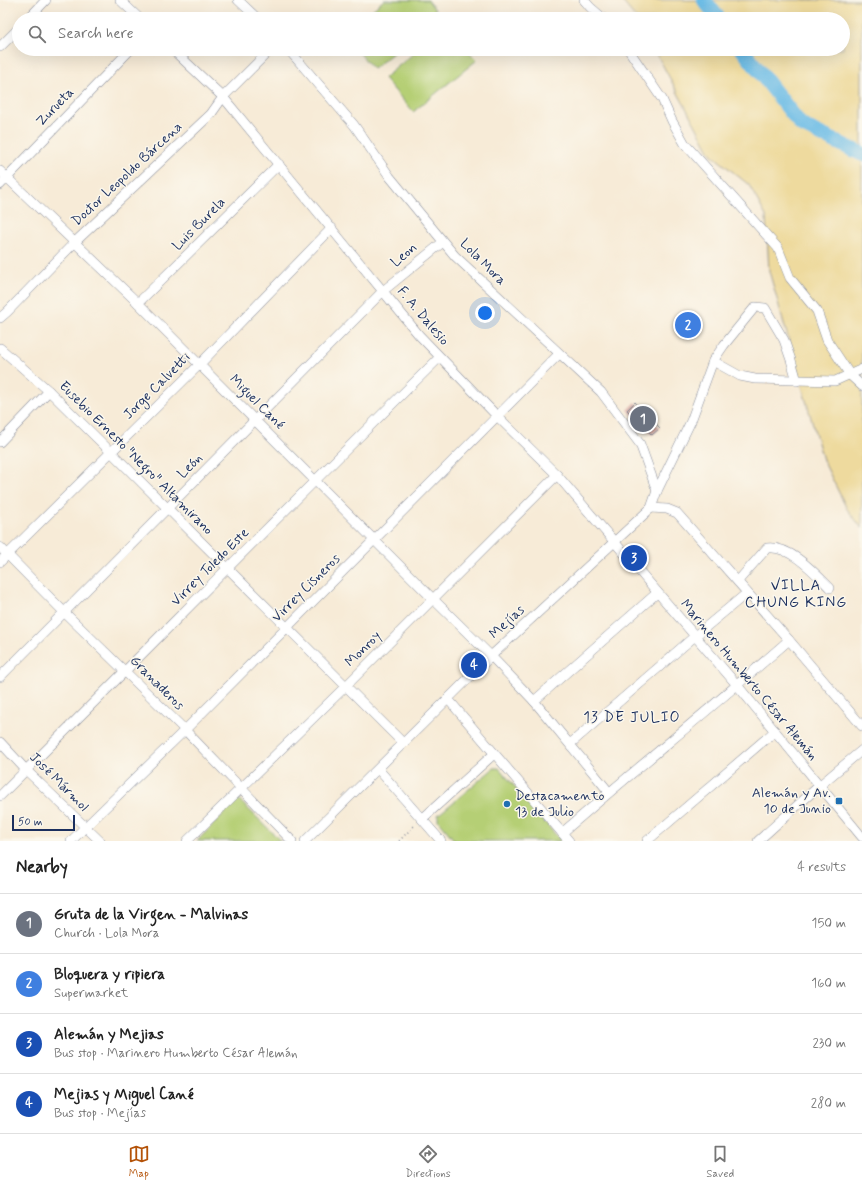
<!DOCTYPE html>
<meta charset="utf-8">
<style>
:root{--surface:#fff;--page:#f2f2f2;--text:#222;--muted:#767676;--line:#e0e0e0;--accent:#b45309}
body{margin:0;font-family:Mynerve,sans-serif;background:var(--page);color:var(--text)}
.scale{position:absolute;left:12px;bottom:10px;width:63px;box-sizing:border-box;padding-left:4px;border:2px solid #1b2f5e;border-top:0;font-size:11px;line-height:14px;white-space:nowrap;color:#1b2f5e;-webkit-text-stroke:3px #fbf7ec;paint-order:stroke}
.you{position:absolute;left:485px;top:313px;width:14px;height:14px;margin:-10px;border:3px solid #fff;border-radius:50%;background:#1a73e8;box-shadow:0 0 0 6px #1a73e833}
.badge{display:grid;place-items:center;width:26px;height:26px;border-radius:50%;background:var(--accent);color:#fff;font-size:13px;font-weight:700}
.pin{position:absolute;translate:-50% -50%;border:2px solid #fff;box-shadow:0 1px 4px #0006}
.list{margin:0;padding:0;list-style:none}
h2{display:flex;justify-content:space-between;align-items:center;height:52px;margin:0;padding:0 16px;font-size:17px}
h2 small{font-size:13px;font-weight:400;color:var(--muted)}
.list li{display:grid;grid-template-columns:26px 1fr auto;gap:12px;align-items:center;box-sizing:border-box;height:60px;padding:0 16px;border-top:1px solid var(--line)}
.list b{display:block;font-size:15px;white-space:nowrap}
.list p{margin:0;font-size:13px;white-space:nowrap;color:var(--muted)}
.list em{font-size:13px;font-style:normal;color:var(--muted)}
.icon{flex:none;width:22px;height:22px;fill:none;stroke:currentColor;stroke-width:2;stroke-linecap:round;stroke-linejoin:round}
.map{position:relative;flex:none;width:862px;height:841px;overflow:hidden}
.search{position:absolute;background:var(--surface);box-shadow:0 4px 16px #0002;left:12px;right:12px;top:12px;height:44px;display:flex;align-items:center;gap:10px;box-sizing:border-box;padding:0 14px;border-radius:22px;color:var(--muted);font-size:15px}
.sheet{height:292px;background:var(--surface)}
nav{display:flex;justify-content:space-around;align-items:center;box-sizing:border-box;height:56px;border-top:1px solid var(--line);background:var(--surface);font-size:11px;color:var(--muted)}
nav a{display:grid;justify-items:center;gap:2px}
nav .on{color:var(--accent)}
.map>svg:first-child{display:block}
.green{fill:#b5cf75;stroke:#687f6a}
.sand{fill:#eeda9e;stroke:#84847e}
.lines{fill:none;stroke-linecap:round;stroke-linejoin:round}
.river{stroke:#6bbbe5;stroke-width:15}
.building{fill:#d49e99}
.minor-casing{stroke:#898d9a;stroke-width:10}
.path{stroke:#898d9a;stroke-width:1.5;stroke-dasharray:1 3;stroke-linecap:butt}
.minor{stroke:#fff;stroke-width:9}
.poi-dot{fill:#1f6fb2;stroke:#fbf7ec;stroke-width:1.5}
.labels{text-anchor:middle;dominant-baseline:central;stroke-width:3;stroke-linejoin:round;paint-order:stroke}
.street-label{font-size:14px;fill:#1b2f5e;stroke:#fbf7ec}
.poi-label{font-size:14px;fill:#1b2f5e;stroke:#fbf7ec;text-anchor:end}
.neighbourhood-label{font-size:15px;letter-spacing:1px;fill:#1b2f5e;stroke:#fbf7ec}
</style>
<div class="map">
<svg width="862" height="841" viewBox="0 0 862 841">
<rect width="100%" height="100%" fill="#fbf7ec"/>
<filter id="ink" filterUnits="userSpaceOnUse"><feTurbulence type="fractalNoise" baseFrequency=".025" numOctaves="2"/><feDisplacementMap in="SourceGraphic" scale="8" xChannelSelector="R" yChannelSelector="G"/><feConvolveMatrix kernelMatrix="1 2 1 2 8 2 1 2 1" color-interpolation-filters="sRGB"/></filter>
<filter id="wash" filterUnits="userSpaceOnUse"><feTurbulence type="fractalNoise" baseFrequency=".012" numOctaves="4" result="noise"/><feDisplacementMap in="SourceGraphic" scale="16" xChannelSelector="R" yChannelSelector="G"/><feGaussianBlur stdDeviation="0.9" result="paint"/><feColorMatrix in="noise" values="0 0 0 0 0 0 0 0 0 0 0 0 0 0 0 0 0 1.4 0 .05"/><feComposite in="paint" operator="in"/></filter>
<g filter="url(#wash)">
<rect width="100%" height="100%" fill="#f7ebd7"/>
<g class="green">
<polygon points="384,0 428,0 439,15 434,19 362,19"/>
<polygon points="356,49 398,49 373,69"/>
<polygon points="419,49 466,49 477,60 413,112 384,78"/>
<polygon points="494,768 499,768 561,841 455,841 438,820 438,815"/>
<polygon points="238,799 281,841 197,841"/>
</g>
<polygon class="sand" points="621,0 862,0 862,528 847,509 823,460 769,271 766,216 749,185 711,154 654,49 843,49 843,19 637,19"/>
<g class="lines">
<g class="river">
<polyline points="704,0 719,19"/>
<polyline points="742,49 801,125 862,154"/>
</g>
</g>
<g id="blocks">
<polygon class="building" points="635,402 660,428 652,435 627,410"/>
</g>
</g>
<g filter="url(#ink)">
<use href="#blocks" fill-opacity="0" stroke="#898d9a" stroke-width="1"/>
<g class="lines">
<g class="minor-casing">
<g id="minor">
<polyline points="120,0 140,19"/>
<polyline points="238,0 258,19"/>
<polyline points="584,0 590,7 604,19"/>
<polyline points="28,19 46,0"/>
<polyline points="0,47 19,28"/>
<polyline points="172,49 223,97 419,335 497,416 557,475 737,685 862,837"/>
<polyline points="288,49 354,125 390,177 455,256 601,392 640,444 657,491"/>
<polyline points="628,49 662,99 672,121 685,144 778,248 790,278 817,311 827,340 850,375 862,386"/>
<polyline points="0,171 138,303 432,598 491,656 534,701 609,792"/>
<polyline points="0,185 131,49"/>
<polyline points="138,303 279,164"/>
<polyline points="0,318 7,312 75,242 211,114 223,97 271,49"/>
<polyline points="0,348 49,391 111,452 403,743"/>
<polyline points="713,361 740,376 755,379 835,381 862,369"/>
<polyline points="0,442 49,391"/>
<polyline points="651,508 667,509 677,513 789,640 862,726"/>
<polyline points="0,547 64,612 185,730 292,841"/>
<polyline points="0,562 200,364 332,228"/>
<path d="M738,581L767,548C790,545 815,573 830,588"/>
<polyline points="0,677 383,291 443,242"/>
<polyline points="448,699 569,841"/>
<polyline points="534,701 657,593"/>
<polyline points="0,742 26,770 100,841"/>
<polyline points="570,744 695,636 747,593"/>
<polyline points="378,769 441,841"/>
<path d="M0,796C147,650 292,502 439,358"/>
<polyline points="422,819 494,754"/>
<path d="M562,833C637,768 714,706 789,640"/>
<polyline points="71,841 185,730 559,354"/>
<polyline points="187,841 347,685 557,475"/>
<polyline points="305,841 491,656 651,508 657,491 691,421 713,361 724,345 755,307 765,308 784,340 791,360 797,381"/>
<polyline points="647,841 775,731"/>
<polyline points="758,841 819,786 862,750"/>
</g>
</g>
<polyline class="path" points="399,841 416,824"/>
<use href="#minor" class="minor"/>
</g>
</g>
<g class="poi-dot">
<rect x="835" y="797" width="8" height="8" rx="2"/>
<circle cx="507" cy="804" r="4"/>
</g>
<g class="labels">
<g class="street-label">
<text transform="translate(55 107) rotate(-46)">Zurueta</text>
<text transform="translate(127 174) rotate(-43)">Doctor Leopoldo Bárcena</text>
<text transform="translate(199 224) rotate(-45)">Luis Burela</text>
<text transform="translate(404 255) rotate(-40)">Leon</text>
<text transform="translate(483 262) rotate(45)">Lola Mora</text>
<text transform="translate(423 316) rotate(50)">F. A. Dalesio</text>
<text transform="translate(157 386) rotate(-45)">Jorge Calvetti</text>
<text transform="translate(257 402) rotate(45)">Miguel Cané</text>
<text transform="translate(136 458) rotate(45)">Eusebio Ernesto "Negro" Altamirano</text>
<text transform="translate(190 466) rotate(-45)">León</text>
<text transform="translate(210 567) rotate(-45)">Virrey Toledo Este</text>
<text transform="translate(306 588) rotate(-45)">Virrey Cisneros</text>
<text transform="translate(507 622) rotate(-43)">Mejías</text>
<text transform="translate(363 649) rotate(-45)">Monroy</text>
<text transform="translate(749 680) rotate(50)">Marinero Humberto César Alemán</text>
<text transform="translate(157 683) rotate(45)">Granaderos</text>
<text transform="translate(59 782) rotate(45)">José Mármol</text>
</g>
<g class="poi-label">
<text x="831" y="793">Alemán y Av.<tspan x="831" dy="16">10 de Junio</tspan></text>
<text x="515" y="796" text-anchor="start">Destacamento<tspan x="515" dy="16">13 de Julio</tspan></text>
</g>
<g class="neighbourhood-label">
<text x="796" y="586">VILLA<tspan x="796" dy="17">CHUNG KING</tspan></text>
<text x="632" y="718">13 DE JULIO</text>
</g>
</g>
</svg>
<div class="scale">50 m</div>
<div class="you"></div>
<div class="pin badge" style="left:643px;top:419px;background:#6b7280">1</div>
<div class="pin badge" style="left:688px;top:325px;background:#3f7fe0">2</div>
<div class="pin badge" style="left:634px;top:558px;background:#1a4fb4">3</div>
<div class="pin badge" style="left:474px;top:665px;background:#1a4fb4">4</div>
<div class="search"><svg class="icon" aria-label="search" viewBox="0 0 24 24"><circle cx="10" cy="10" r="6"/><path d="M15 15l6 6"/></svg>Search here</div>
</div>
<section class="sheet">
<h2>Nearby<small>4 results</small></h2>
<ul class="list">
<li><span class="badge" style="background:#6b7280">1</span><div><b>Gruta de la Virgen - Malvinas</b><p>Church · Lola Mora</p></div><em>150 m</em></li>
<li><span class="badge" style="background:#3f7fe0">2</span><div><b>Bloquera y ripiera</b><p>Supermarket</p></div><em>160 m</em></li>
<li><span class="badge" style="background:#1a4fb4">3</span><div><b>Alemán y Mejias</b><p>Bus stop · Marinero Humberto César Alemán</p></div><em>230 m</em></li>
<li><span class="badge" style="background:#1a4fb4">4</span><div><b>Mejias y Miguel Cané</b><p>Bus stop · Mejías</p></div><em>280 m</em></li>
</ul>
</section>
<nav>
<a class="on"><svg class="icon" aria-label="map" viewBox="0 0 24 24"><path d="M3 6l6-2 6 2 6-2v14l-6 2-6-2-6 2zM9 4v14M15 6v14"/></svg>Map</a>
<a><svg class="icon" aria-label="directions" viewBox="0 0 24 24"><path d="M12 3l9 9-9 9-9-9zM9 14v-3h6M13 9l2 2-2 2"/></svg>Directions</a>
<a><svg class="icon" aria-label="saved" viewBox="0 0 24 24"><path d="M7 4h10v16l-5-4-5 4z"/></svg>Saved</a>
</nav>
